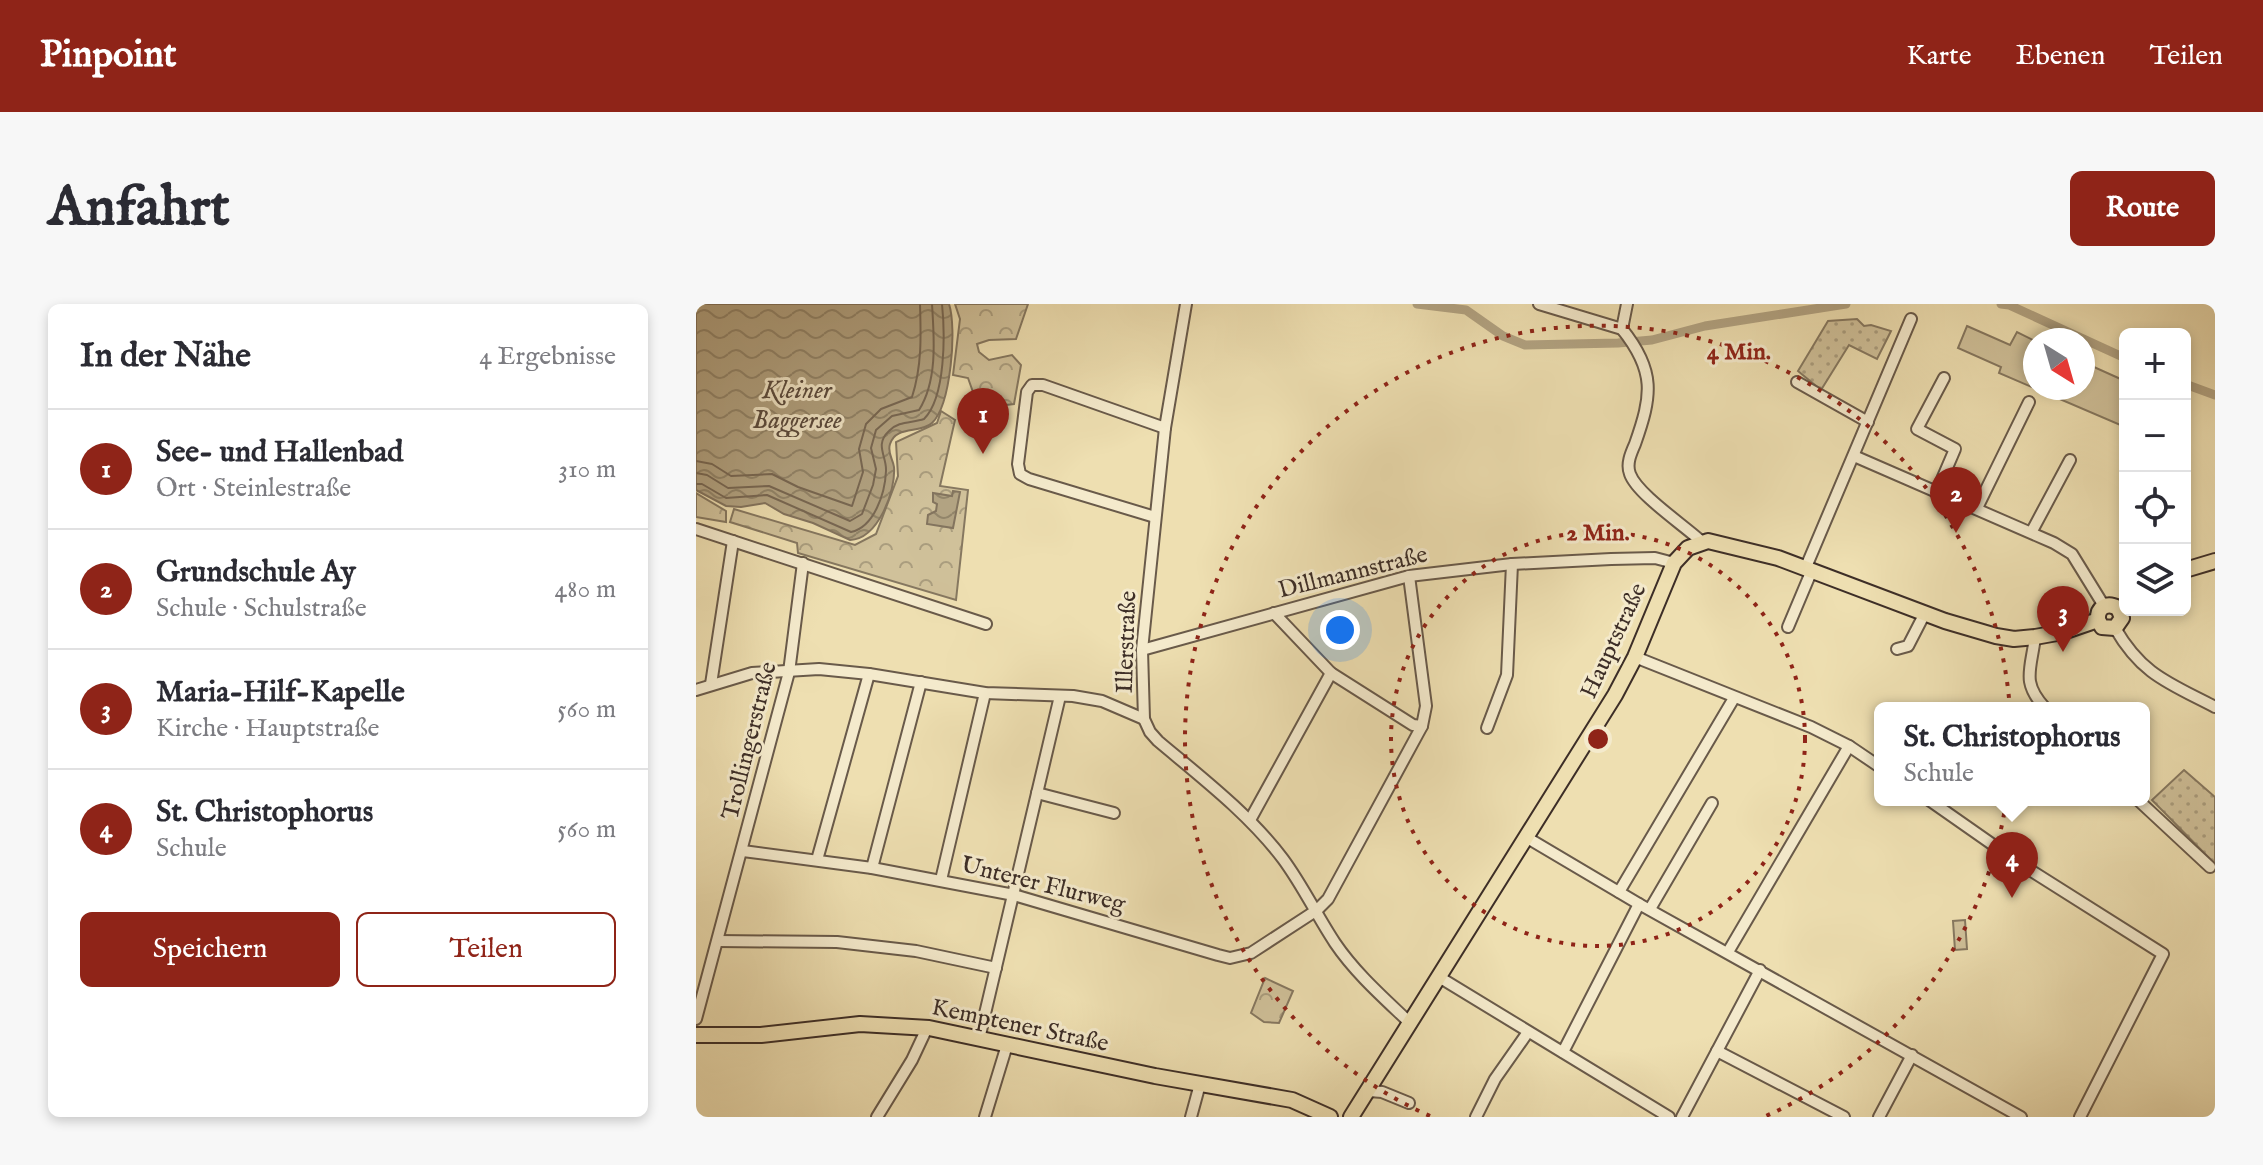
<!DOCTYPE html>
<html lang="de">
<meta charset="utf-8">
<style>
:root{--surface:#fff;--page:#f7f7f7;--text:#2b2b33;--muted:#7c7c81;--line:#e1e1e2;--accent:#8f2418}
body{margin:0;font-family:"IM FELL English",serif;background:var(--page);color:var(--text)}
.controls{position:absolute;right:24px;top:24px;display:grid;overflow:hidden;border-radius:12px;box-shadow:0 4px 12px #0003}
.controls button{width:72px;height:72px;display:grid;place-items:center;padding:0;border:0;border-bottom:2px solid var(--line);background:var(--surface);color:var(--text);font:40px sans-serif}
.compass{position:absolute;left:1327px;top:24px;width:72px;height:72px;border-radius:50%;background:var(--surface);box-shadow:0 4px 12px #0003;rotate:143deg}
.you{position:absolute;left:644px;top:326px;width:28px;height:28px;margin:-20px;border:6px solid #fff;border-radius:50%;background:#1a73e8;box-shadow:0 0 0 12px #1a73e833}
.badge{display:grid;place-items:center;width:52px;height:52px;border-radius:50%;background:var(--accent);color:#fff;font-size:26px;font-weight:700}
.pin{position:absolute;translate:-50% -66px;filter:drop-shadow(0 2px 4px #0008)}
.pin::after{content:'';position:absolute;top:42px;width:28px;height:24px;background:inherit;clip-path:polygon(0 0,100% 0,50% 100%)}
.popup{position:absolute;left:1178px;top:398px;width:276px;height:104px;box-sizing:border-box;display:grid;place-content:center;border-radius:12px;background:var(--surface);filter:drop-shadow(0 2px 6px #0005);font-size:26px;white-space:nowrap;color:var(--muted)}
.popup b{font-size:30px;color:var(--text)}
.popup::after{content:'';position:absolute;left:50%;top:100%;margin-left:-16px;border:16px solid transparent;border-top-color:var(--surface)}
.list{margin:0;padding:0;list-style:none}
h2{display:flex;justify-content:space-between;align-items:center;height:104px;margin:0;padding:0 32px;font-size:34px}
h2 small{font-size:26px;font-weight:400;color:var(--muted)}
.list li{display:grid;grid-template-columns:52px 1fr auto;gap:24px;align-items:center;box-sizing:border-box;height:120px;padding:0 32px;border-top:2px solid var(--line)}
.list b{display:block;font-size:30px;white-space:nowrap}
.list p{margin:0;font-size:26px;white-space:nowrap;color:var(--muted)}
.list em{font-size:26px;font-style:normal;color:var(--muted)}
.actions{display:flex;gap:16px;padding:24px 32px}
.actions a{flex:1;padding:18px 0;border:2px solid var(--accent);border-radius:12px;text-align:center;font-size:28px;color:var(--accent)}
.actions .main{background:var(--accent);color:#fff}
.icon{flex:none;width:44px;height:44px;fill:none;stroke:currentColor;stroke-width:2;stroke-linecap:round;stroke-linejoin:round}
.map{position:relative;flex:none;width:1519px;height:813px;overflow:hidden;border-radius:12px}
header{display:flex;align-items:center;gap:48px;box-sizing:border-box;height:112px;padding:0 40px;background:var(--accent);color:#fff}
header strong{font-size:38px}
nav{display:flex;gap:44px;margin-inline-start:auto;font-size:28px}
.intro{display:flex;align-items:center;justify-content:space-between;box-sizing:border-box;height:192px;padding:0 48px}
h1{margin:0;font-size:56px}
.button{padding:20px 36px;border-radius:12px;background:var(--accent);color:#fff;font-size:28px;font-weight:700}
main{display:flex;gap:48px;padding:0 48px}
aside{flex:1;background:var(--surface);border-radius:12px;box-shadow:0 4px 12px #0003}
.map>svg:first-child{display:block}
.grass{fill:url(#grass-dots);stroke:#867860;stroke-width:2}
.forest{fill:url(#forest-crowns);stroke:#867860;stroke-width:2}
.pitch{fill:#d0c19a;stroke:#867860;stroke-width:2}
.water{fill:url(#water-waves);stroke:#83745e;stroke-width:2}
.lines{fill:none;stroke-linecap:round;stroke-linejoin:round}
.shore{stroke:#786854;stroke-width:2}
.canal{stroke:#b2a382;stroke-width:9}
.minor-casing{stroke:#695a4a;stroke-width:14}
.major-casing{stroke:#3d2e27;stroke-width:18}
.minor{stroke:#f4eacc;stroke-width:10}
.major{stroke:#eedfb1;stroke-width:14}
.ring{fill:none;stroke:#8f2418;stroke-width:4;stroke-dasharray:4 8}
.labels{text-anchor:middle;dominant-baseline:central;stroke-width:6;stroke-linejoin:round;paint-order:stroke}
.street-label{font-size:24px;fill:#3d2e27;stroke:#f4eacc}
.water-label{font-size:26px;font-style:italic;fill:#5a4b3e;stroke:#f4eacc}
.centre{fill:#8f2418;stroke:#f4eacc;stroke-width:4}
.ring-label{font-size:24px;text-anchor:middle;font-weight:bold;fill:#8f2418;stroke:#f4eacc;stroke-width:6;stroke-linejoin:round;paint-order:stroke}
</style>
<header>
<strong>Pinpoint</strong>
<nav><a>Karte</a><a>Ebenen</a><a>Teilen</a></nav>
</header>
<div class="intro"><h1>Anfahrt</h1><a class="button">Route</a></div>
<main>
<aside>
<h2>In der Nähe<small>4 Ergebnisse</small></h2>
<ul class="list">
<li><span class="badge">1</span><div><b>See- und Hallenbad</b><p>Ort · Steinlestraße</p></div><em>310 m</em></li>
<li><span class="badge">2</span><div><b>Grundschule Ay</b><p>Schule · Schulstraße</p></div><em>480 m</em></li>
<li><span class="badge">3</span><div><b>Maria-Hilf-Kapelle</b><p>Kirche · Hauptstraße</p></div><em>560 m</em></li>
<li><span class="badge">4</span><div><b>St. Christophorus</b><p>Schule</p></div><em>560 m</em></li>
</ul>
<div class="actions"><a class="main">Speichern</a><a>Teilen</a></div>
</aside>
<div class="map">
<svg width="1519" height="813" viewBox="0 0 1519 813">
<defs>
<pattern id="grass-dots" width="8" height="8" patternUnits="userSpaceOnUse" patternTransform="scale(2)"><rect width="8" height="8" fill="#d0c19a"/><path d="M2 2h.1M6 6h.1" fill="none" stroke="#aa9d7e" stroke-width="1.8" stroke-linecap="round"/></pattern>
<pattern id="forest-crowns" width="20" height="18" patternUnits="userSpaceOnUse" patternTransform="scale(2)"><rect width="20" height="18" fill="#d0c19a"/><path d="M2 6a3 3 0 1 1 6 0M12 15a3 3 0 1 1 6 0" fill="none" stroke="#aa9d7e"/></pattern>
<pattern id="water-waves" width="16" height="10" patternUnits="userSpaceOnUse" patternTransform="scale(2)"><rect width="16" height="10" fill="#b2a382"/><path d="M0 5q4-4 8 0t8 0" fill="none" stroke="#92856a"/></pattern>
</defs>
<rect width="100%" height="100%" fill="#eedfb1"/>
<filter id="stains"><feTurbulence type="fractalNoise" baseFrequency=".0025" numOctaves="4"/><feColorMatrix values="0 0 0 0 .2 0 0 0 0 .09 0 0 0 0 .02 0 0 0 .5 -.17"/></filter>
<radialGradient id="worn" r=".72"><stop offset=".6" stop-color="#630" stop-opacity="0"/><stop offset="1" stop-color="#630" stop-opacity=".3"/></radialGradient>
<g class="grass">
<polygon points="1161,15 1168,22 1175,21 1195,27 1181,55 1153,41 1125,86 1102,67 1132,17"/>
<polygon points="1488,466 1519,493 1519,560 1456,496"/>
</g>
<g class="forest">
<polygon points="259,0 332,0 320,35 293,36 281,40 283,48 293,56 316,51 325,61 318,100 301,102 289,92 277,88 272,74 257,71 264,15"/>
<polygon points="245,107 259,116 244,182 272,186 260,296 102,249 101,239 34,218 38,205 159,241 180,230 202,172 200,138 241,119"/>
<polygon points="0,189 30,207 30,218 0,213"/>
<polygon points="569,674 597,687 583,719 568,718 555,709"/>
</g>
<g class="pitch">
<polygon points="1271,22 1314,41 1321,28 1339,37 1339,84 1387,84 1387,58 1429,77 1429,123 1303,69 1305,63 1262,44"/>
<polygon points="1269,616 1271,645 1259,646 1257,617"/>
</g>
<g class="water">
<path d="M0,0H253C261,24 255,101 236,119C224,130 200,121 194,140C191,149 197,155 198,163C200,187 182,235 154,236L117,219L88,210L69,199L45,203L30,202L0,186Z"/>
<polygon points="257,187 264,188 257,224 231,220 232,211 240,207 241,200 237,198 237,189 256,192"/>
</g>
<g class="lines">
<g class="shore">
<path d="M0,157L16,160L35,172L76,170L102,183L156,202L167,168L163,145L170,120L185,105L216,93C226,62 225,32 224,0"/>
<path d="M0,169L11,171L32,184L73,182L154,217L166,210L177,181L180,165L175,144L180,126L196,112L223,106C242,76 238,33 236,0"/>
<path d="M0,180H6L30,194L71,191L155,228C178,223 189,190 190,167C191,152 178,141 193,127C202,117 216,119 228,115C250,93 249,29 246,0"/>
</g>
<g class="canal">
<polyline points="721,0 770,6 807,32 829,41 922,39 956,36 1009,22 1150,0"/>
<polyline points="1305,0 1313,1 1429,54"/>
<polyline points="1489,80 1519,91"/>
</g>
<g class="minor-casing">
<g id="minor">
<path d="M490,0L469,124L446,346L448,415L454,428L462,437C506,474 553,510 587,555C607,582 621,612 639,639C660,670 689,695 715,720"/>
<polyline points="843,0 926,25"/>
<path d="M931,0L926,25C960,67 956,92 939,140C935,149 930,160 934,170C941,190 989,222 1006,238"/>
<polyline points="1101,78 1172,118"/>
<polyline points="1158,152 1358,239 1376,250 1408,302"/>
<polyline points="1241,187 1259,145 1221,125 1248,74"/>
<polyline points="1281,204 1333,98"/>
<polyline points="459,213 333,175 324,170 322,160 331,88 336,81 347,81 469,124"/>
<polyline points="0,225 290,320"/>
<polyline points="1336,227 1374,156"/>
<polyline points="1110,263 1215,15"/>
<polyline points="578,309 635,369 717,421 726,422"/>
<polyline points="1092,323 1116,266"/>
<path d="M1419,324C1446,371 1473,379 1519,403"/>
<path d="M1339,333C1335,366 1325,378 1349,404"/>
<polyline points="1201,345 1212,342 1229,309"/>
<polyline points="446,346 713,272 816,260 915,255 959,254 978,259"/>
<polyline points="939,353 1115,423 1153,442 1184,463"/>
<polyline points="15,380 37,237"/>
<polyline points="0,386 56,369 123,365 173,370 289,389 377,392 406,397 448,415"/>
<polyline points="791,424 811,371 816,260"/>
<polyline points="341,489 418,509"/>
<polyline points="1233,496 1323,559 1467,650 1384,813"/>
<polyline points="1442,496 1514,563"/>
<polyline points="554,516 635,369"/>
<polyline points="830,533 943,600 1325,813"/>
<polyline points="47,547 176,564 318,591 522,651 534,654 555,649 621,606 632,595 726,422 730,402 713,272"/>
<polyline points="121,556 173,370"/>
<polyline points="176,564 225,378"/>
<polyline points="245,576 289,389"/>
<polyline points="923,588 1038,394"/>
<polyline points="954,605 1016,499"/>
<polyline points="22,637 141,638 220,647 300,664"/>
<polyline points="1032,648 1153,442"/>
<polyline points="743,673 973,813"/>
<polyline points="0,715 93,368 107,259"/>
<polyline points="283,735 364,392"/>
<polyline points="1021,747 1148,813"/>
<polyline points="867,748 943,600"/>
<polyline points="673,787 686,788 713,799"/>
<polyline points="181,813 216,756 231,724"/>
<polyline points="289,813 311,741"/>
<polyline points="495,813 504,780"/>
<polyline points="780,813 799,775 832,728"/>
<polyline points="986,813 1064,666"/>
<polyline points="1183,813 1216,751"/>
</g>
</g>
<g class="major-casing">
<g id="major">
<polyline points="1489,266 1519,257"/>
<polyline points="1402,316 1406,323 1419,324 1426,314 1422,304"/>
<path d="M1402,316C1401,303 1411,298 1422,304"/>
<polyline points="0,731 65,731 164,720 233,724 459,772 596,796 634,813"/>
<polyline points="655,813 919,391 939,353 978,259 992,244 1012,237 1082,254 1249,317 1300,332 1318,335 1339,333 1367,328 1402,316"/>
</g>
</g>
<use href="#minor" class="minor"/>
<use href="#major" class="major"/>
</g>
<g class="ring">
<circle cx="902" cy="435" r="207"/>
<path d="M734 812A413 413 0 1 1 1070 812"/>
</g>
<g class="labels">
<g class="street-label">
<text transform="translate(657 269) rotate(-14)">Dillmannstraße</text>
<text transform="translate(918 337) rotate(-65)">Hauptstraße</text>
<text transform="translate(431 338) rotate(-88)">Illerstraße</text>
<text transform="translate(54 437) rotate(-76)">Trollingerstraße</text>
<text transform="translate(347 581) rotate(14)">Unterer Flurweg</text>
<text transform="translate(324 722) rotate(12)">Kemptener Straße</text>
</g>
<g class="water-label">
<text x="101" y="86">Kleiner<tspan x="101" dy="30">Baggersee</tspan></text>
</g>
</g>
<circle cx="902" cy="435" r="12" class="centre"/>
<g class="ring-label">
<text x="1043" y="55">4 Min.</text>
<text x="902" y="236">2 Min.</text>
</g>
<rect width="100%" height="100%" filter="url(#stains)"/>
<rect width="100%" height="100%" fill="url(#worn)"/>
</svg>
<div class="controls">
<button>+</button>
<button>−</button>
<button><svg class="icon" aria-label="locate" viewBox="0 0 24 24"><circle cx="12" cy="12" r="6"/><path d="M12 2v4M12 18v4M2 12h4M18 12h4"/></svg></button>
<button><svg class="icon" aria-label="layers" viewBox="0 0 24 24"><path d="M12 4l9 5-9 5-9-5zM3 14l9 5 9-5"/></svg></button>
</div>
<svg class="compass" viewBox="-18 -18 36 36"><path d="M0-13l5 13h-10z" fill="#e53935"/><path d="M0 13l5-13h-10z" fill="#7c7c81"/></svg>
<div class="you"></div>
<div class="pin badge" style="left:287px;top:150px">1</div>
<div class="pin badge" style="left:1260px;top:229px">2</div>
<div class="pin badge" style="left:1367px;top:348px">3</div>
<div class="pin badge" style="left:1316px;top:594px">4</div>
<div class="popup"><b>St. Christophorus</b>Schule</div>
</div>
</main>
